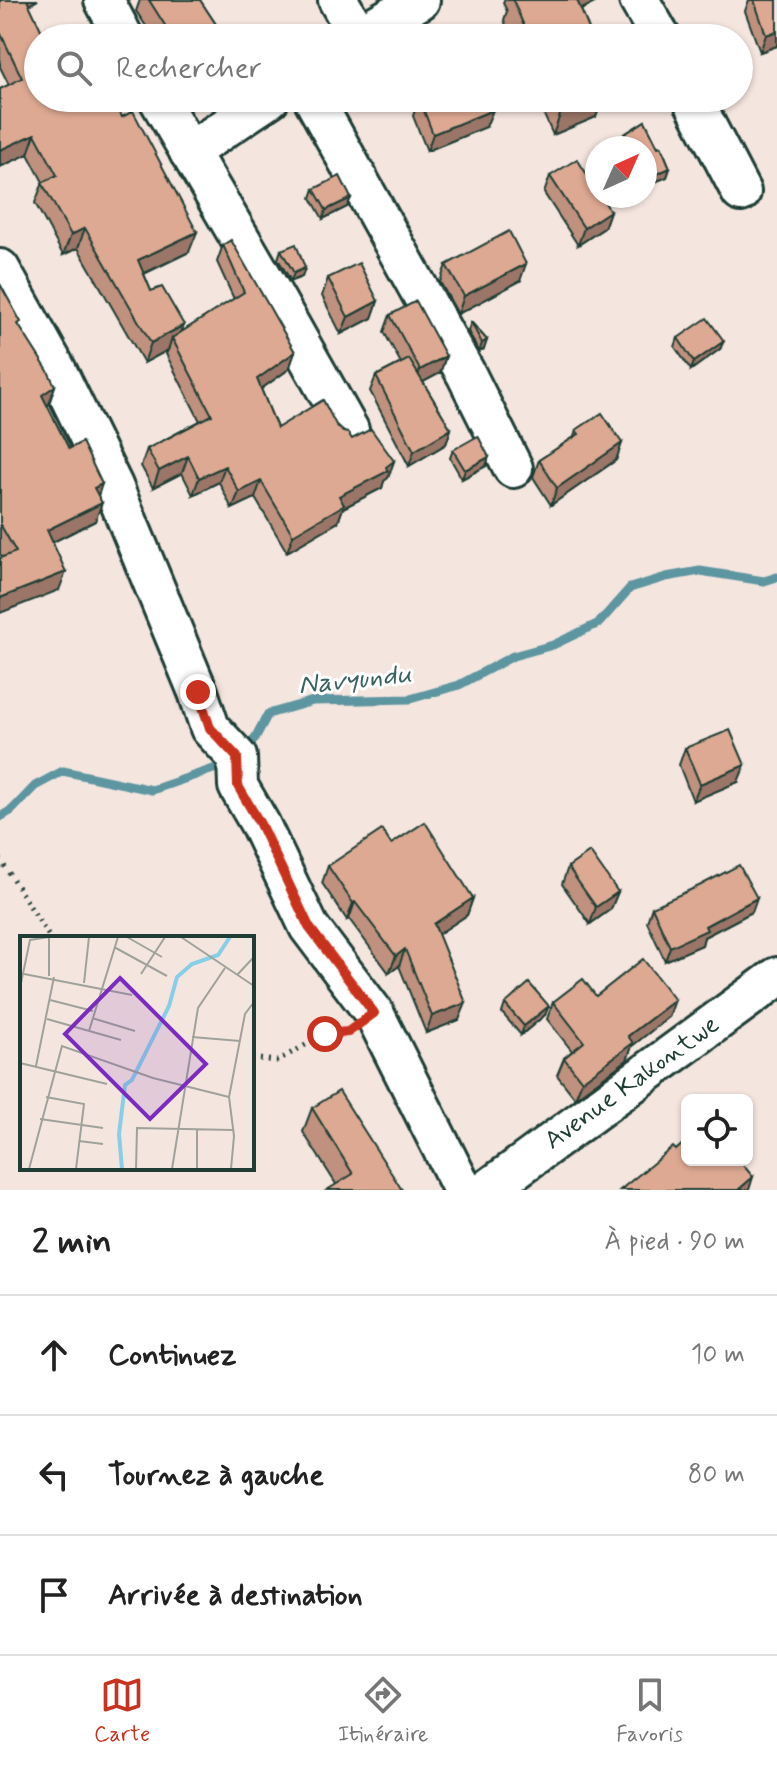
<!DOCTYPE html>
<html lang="fr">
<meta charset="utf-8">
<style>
:root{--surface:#fff;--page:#f6f6f6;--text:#222;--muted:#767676;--line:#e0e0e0;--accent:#c8321e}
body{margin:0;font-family:Mynerve,sans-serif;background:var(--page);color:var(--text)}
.controls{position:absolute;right:24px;bottom:24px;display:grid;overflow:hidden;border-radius:12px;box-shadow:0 2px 6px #0004}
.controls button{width:72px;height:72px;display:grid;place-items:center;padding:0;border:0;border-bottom:2px solid var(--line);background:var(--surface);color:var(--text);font:40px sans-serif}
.compass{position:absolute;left:585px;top:136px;width:72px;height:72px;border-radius:50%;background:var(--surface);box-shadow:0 2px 6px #0004;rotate:45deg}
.stop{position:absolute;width:24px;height:24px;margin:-18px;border:6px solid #c8321e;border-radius:50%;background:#fff}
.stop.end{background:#c8321e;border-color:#fff;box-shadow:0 2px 8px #0008}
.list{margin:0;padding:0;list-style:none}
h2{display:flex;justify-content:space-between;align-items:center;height:104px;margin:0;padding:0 32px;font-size:34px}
h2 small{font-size:26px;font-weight:400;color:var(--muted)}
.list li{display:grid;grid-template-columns:52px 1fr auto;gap:24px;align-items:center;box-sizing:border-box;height:120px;padding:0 32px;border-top:2px solid var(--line)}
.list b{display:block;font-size:30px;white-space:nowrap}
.list em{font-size:26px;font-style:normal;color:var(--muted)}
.icon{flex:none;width:44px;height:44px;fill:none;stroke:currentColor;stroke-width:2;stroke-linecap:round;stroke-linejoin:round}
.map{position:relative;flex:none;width:777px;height:1190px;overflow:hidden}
.search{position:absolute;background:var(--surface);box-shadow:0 2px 6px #0004;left:24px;right:24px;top:24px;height:88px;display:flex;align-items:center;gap:20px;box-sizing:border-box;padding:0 28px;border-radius:44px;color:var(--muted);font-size:30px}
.sheet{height:464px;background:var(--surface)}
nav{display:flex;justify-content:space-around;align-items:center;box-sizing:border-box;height:112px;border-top:2px solid var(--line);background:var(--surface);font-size:22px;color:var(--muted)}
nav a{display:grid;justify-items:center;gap:4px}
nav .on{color:var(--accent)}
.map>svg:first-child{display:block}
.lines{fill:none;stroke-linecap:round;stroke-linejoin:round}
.stream{stroke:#5d95a0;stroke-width:9}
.street-casing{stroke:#1f3d34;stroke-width:44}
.path{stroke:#1f3d34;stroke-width:5;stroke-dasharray:2 6;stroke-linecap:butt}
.street{stroke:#fff;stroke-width:38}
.wall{fill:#bf917e;stroke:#1f3d34;stroke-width:2}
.shaded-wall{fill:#9b7667;stroke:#1f3d34;stroke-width:2}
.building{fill:#dea993;stroke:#1f3d34;stroke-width:2}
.route{stroke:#c8321e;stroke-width:10}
.labels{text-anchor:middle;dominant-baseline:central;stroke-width:6;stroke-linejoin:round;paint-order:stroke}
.street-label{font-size:26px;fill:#1f3d34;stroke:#fff}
.water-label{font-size:28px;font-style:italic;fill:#396261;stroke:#fff}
.inset-river{fill:none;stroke:#87cfe8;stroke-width:4}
.inset-road{fill:none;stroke:#9fa29b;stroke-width:2}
.view{fill:#7b2cbf;fill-opacity:0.15;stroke:#7b2cbf;stroke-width:4}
.inset-edge{fill:none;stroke:#1f3d34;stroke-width:4}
</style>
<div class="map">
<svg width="777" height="1190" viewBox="0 0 777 1190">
<rect width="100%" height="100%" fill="#f5e5df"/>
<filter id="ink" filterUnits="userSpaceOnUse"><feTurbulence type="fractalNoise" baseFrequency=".0125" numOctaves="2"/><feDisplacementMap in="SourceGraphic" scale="16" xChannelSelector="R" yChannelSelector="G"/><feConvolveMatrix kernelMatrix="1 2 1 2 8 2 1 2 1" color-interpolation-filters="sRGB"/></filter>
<g filter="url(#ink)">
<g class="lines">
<g class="stream">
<polyline points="242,752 255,738 268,714 313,701 410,699 459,685 513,656 553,645 599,623 630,588 666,577 700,571 764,581 777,577"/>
<polyline points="0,817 12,810 35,786 63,771 152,790 228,764"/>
</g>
<g class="street-casing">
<g id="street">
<polyline points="104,0 124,38"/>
<polyline points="338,0 358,35"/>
<polyline points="639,0 661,38"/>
<polyline points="354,38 420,0"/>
<polyline points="158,98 269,288 349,430"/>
<polyline points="313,98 466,374 513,468"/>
<polyline points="692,98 741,192"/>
<polyline points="189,152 270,98"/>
<polyline points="0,269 56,369 113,486 198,692 210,728 237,757 238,786 260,824 309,927 374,1013 463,1190"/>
<polyline points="487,1190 777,977"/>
</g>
</g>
<g class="path">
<polyline points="0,859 50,938"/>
<polyline points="252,1058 277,1061 325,1034 347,1032"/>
</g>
<use href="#street" class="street"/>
</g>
<g class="wall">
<polygon points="0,0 29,5 38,38 189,252 144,274 151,291 184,325 181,332 234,299 217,262 223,245 295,352 289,369 261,389 277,428 336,425 352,439 394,461 388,478 384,481 382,488 343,508 338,522 287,552 255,498 232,509 219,482 193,495 182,473 153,488 141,466 147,449 200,421 166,354 168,350 144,363 78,248 63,255 35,203 43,182 28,154 0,167 0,89 9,85 0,67"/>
<polygon points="140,0 200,0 225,38 154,38 136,11"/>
<polygon points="504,0 600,0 581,10 591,34 589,38 511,38 504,20 507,11 503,3"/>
<polygon points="749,0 777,0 777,46 760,52 745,11"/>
<polygon points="419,98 486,127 427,151 413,116"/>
<polygon points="527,98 603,98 596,117 553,135 540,106 532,109"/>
<polygon points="645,121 658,147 661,146 670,168 667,177 645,186 645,148 614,148 617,139"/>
<polygon points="550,176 610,211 604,228 578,245 544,193"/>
<polygon points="314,189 347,207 323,219 311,198"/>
<polygon points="281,250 305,268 302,277 291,281 278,259"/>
<polygon points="446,265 520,281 458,314 440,282"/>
<polygon points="328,278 378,301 372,318 341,334 322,296"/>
<polygon points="0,284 19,326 55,386 47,405 69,449 98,496 95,521 53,542 59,590 2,557 0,554"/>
<polygon points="390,315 446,356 440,373 423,382 451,429 446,444 409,466 370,391 376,376 401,363 384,332"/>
<polygon points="471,322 487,340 484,349 479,352 468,331"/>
<polygon points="678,338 720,349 691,370 675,347"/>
<polygon points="576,430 622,443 616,460 551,505 533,477 539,460 574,437"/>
<polygon points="453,450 486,466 462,479 450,458"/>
<polygon points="685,748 738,782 693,801 679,765"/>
<polygon points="391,844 473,898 467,915 438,934 459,1020 426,1033 399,966 389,973 349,919 347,920 322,883 328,866"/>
<polygon points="568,867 611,909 590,924 562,884"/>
<polygon points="757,898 752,912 704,937 702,945 665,961 647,922 652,907"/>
<polygon points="596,996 669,1017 632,1046 627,1060 575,1098 557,1075 564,1058 572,1051 547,1019 553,1002"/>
<polygon points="505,1004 545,1015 521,1035 502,1013"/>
<polygon points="312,1108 402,1190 336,1184 303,1132"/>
</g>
<g class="shaded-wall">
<polygon points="21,0 38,0 16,12"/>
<polygon points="572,0 600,0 566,17"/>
<polygon points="777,31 777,46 760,52 766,35"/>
<polygon points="536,98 543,98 540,106 532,109"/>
<polygon points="594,98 603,98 596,117 553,135 561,112"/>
<polygon points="493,110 486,127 427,151 433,134"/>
<polygon points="35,134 28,154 0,167 0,150"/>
<polygon points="670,168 667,177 645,186 645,179"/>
<polygon points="351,198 347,207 323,219 326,210"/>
<polygon points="610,211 604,228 578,245 584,228"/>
<polygon points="85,228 78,248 63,255 71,235"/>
<polygon points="197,232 189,252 130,280 138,260"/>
<polygon points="526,264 520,281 458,314 464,296"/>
<polygon points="305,268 302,277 291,281 294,273"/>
<polygon points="378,301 372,318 341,334 348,317"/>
<polygon points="184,325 176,345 172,338 168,350 144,363 151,343"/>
<polygon points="487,340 484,349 479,352 482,343"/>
<polygon points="724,341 720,349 691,370 694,362"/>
<polygon points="295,352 289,369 251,396 257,379"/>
<polygon points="446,356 440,373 414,387 420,370"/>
<polygon points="55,386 49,404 36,412 42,395"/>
<polygon points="451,429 446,444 409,466 414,451"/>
<polygon points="622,443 616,460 551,505 557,488"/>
<polygon points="188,456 182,473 153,488 159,471"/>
<polygon points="489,457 486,466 462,479 465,470"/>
<polygon points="394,461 388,478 384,481 382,488 343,508 338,522 287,552 293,535 339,496"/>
<polygon points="225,466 219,482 193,495 199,478"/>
<polygon points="261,481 255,498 232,509 239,492"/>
<polygon points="102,484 96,502 94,488"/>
<polygon points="102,503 95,521 41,548 47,530"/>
<polygon points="66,572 59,590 0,613 0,598"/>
<polygon points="745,765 738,782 693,801 700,784"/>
<polygon points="618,892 611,909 590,924 596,907"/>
<polygon points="473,898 467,915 428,941 434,924"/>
<polygon points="757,898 752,912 704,937 702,945 665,961 670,947 705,926"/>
<polygon points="355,902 349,919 347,920 353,903"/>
<polygon points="405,949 399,966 389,973 396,956"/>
<polygon points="675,1000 669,1017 632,1046 627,1060 575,1098 582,1081 628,1036"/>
<polygon points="466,1003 459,1020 426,1033 432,1016"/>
<polygon points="549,1006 545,1015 521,1035 524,1026"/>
<polygon points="753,1177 749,1190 738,1190"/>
</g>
<g class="building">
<polygon points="0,0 27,0 45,38 38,38 38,98 113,98 122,117 133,111 197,232 138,260 151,291 162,287 184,325 151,343 85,228 71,235 42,183 57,175 35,134 0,150 0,89 22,78 0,32"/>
<polygon points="149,0 200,0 225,38 178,38 177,36 173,38"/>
<polygon points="513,0 577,0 591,34 581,38 529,38"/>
<polygon points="754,0 777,0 777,31 766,35"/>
<polygon points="80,28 85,38 58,38"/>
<polygon points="419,98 488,98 493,110 433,134"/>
<polygon points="555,98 594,98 561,112"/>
<polygon points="645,121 658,147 661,146 670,168 645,179 645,148 621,148 617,139"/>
<polygon points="577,159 597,190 597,196 601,196 610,211 584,228 550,176"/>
<polygon points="340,176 351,198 326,210 314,189"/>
<polygon points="509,231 526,264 464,296 446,265"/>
<polygon points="231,240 295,352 257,379 277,428 323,400 336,425 343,432 348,433 352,439 371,429 394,461 386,467 388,471 339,496 344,505 293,535 261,481 239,492 225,466 199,478 188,456 159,471 147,449 212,415 172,338 244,292 223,245"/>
<polygon points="296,244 305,268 294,273 281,250"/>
<polygon points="359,263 378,301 348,317 328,278"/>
<polygon points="0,284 21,322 18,324 48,371 55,386 42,395 69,449 82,442 102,484 94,488 102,503 47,530 66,572 0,598 0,558 16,552 0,524"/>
<polygon points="416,301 446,356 420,370 390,315"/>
<polygon points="707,318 724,341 694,362 678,338"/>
<polygon points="471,322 487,340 482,343"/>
<polygon points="409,359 451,429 414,451 376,376"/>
<polygon points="602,413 622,443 557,488 539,460 579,434 576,430"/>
<polygon points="478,436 489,457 465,470 453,450"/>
<polygon points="730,730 745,765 700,784 685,748"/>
<polygon points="425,822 473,898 434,924 466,1003 432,1016 405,949 396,956 355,902 353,903 328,866 382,830 391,844"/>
<polygon points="590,852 618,892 596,907 568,867"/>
<polygon points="739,865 757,898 705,926 707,930 670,947 652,907 699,886"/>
<polygon points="643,959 675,1000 628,1036 633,1043 582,1081 564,1058 584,1042 553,1002 583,979 596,996"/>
<polygon points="529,983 549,1006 524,1026 505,1004"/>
<polygon points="339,1091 402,1190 327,1190 353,1174 312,1108"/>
<polygon points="687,1140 687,1160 739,1160 753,1177 738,1190 620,1190 673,1147 676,1150"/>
</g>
</g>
<g class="lines" filter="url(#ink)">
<polyline class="route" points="198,692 210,728 237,757 238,786 260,824 309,927 374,1013 348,1032 325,1034"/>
</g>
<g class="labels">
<g class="street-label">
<text transform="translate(632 1083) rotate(-36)">Avenue Kakontwe</text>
</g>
<g class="water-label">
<text transform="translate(355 680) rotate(-6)">Navyundu</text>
</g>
</g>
<g transform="translate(20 936)">
<rect width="234" height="234" fill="#f5e5df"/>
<path class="inset-river" d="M102,233L99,198L105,149L112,144L149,70L157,41L172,28L198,19L210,1"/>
<path class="inset-road" d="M107,1L142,21M161,1L234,50M94,11L147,40M4,38L112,59M121,38L145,1M217,39L234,21M29,40V1M64,47L69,1M0,52L10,4L29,1M30,64L73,75M72,82L115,95M27,83L101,104M69,95L98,1M172,101L220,105M0,127L87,148M16,130L34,41M26,161L64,168L56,233M20,183L83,192M177,193V233M59,205L83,208M9,233L42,110L133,142L209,161M116,233L117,192L213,194M152,233L178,72L205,32M211,233L214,200L209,161L225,78L234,66"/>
<path class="view" d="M100,42L186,128L130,183L45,98Z"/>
<rect width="234" height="234" class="inset-edge"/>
</g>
</svg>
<div class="controls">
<button><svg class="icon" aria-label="locate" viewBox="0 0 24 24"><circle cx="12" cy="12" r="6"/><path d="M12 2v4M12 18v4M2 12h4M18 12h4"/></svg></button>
</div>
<svg class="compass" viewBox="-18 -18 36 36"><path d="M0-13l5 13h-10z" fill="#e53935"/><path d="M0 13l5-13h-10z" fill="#767676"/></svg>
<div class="stop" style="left:325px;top:1034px"></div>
<div class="stop end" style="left:198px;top:692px"></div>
<div class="search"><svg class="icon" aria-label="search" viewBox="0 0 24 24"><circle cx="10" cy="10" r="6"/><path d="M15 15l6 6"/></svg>Rechercher</div>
</div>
<section class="sheet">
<h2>2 min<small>À pied · 90 m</small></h2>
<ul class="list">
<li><svg class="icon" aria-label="ahead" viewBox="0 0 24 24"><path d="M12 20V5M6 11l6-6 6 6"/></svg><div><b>Continuez</b></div><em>10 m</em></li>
<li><svg class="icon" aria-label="left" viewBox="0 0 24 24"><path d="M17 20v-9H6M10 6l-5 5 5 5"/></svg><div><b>Tournez à gauche</b></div><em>80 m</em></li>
<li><svg class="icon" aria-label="arrive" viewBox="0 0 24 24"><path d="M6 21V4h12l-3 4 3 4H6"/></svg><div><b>Arrivée à destination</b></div></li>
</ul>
</section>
<nav>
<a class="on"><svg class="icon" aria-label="map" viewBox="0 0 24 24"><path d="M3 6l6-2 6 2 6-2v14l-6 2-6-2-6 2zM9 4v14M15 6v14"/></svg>Carte</a>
<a><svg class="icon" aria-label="directions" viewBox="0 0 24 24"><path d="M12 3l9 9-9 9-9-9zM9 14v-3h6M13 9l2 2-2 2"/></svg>Itinéraire</a>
<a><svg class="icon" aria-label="saved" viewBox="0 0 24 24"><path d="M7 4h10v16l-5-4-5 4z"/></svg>Favoris</a>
</nav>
